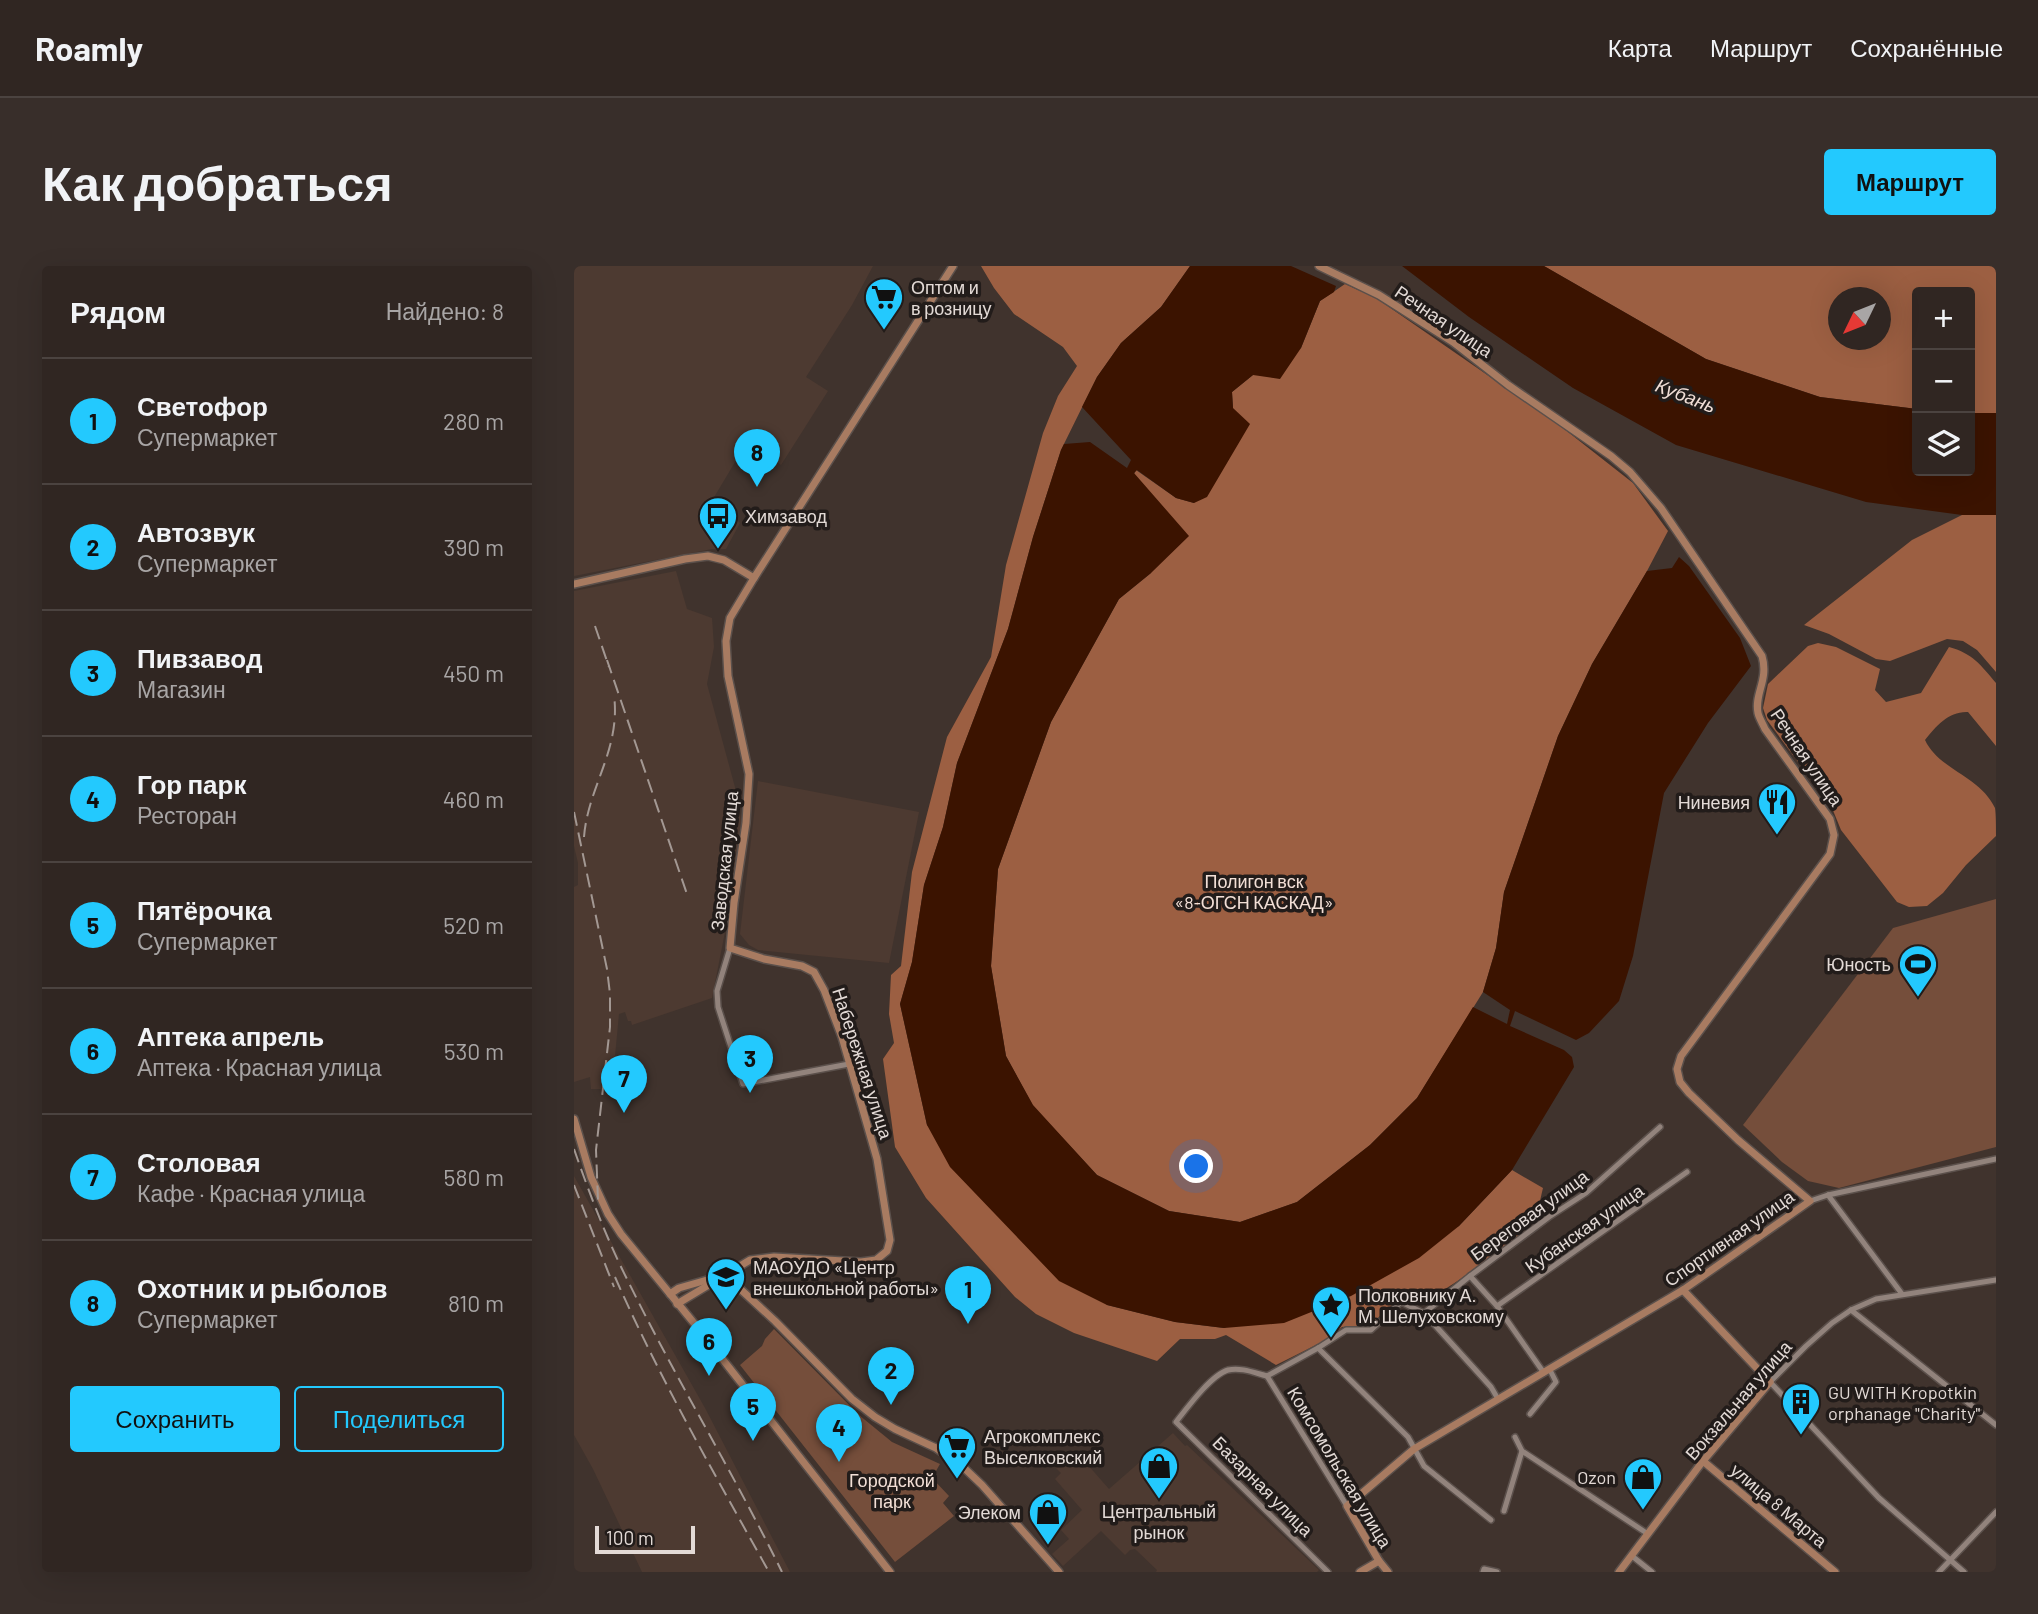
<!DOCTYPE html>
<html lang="ru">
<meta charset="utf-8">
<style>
:root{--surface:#302622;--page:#382e2a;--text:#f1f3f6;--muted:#a8a5a5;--line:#4b4340;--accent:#23c9fe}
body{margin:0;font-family:Barlow,sans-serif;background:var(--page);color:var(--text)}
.controls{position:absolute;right:21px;top:21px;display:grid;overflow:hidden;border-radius:7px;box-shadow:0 7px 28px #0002}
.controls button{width:63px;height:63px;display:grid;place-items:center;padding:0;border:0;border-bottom:2px solid var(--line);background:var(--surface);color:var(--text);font:35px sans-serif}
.compass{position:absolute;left:1254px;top:21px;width:63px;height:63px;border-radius:50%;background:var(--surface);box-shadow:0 7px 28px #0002;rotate:227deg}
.scale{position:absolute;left:21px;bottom:18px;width:100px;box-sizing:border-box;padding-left:7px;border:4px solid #e3dad6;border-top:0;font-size:19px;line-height:24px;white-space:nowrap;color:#e3dad6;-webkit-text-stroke:5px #221c1a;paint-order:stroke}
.you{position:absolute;left:623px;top:901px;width:24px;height:24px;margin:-18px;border:5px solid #fff;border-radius:50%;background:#1a73e8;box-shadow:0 0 0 10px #1a73e833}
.badge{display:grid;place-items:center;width:46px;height:46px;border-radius:50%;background:var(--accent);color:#111;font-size:23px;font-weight:700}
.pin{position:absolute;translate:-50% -58px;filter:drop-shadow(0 2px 4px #0008)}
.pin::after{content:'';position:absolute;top:37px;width:24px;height:21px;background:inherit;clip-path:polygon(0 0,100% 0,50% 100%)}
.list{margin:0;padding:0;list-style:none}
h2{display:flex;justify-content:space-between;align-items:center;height:91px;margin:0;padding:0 28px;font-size:30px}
h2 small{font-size:23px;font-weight:400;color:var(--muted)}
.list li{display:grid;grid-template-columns:46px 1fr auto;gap:21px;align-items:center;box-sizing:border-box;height:126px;padding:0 28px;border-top:2px solid var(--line)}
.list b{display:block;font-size:26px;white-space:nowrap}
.list p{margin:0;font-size:23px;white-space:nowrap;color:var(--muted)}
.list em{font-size:23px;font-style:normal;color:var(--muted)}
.actions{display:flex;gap:14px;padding:21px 28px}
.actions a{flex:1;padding:16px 0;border:2px solid var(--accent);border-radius:7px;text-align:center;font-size:24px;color:var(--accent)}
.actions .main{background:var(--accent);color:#111}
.icon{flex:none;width:38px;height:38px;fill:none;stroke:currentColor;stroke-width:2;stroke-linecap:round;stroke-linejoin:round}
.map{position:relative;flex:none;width:1422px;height:1306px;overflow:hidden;border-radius:7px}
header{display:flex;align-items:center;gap:42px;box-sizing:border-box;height:98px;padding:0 35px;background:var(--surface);border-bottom:2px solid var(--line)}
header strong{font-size:33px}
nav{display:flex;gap:38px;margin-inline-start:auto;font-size:24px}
.intro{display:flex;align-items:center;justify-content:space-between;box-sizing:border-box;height:168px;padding:0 42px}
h1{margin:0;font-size:49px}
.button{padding:18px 32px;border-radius:7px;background:var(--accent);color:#111;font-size:24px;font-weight:700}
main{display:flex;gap:42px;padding:0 42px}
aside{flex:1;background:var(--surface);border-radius:7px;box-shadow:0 7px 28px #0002}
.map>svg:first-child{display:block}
.built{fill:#4d3a31}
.green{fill:#754e3b}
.forest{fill:#9c5f42;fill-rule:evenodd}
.water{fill:#3b1300}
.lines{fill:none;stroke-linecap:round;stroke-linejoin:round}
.minor-casing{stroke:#5b504b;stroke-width:8}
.secondary-casing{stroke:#5b504b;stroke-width:10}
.minor{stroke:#92837c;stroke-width:5}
.secondary{stroke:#a87b61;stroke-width:7}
.rail{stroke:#a39893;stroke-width:2;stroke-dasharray:14 7;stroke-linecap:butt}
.labels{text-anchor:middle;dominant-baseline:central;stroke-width:7;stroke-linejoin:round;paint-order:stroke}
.poi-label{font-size:18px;fill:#e3dad6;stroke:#221c1a;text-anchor:start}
.street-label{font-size:18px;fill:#e3dad6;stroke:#221c1a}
.park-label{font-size:18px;fill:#f2dfd6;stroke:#221c1a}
.water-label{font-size:19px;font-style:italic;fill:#f2dfd7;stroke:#221c1a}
</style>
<header>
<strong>Roamly</strong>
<nav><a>Карта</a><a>Маршрут</a><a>Сохранённые</a></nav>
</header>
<div class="intro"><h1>Как добраться</h1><a class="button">Маршрут</a></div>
<main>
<aside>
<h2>Рядом<small>Найдено: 8</small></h2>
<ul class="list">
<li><span class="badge">1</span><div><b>Светофор</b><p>Супермаркет</p></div><em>280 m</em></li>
<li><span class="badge">2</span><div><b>Автозвук</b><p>Супермаркет</p></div><em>390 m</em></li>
<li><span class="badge">3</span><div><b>Пивзавод</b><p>Магазин</p></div><em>450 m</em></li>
<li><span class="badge">4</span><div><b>Гор парк</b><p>Ресторан</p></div><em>460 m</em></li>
<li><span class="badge">5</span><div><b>Пятёрочка</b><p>Супермаркет</p></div><em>520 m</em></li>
<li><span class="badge">6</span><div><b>Аптека апрель</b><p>Аптека · Красная улица</p></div><em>530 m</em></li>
<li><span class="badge">7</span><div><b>Столовая</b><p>Кафе · Красная улица</p></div><em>580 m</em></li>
<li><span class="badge">8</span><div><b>Охотник и рыболов</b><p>Супермаркет</p></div><em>810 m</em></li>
</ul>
<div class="actions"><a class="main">Сохранить</a><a>Поделиться</a></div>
</aside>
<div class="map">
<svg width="1422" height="1306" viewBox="0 0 1422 1306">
<rect width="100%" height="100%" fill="#40332d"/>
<g class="built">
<polygon points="0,0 299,0 278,39 232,111 254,125 207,199 173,176 139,233 166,257 152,283 138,283 0,310"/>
<polygon points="102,305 113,343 138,352 140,381 133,418 165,536 167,557 152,661 138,732 58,759 57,755 54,755 51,746 45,748 41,790 35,823 17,823 16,811 0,816 0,621 4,619 4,597 0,580 0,325"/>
<polygon points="184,515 345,546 315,697 184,684 175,679 166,668"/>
<polygon points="0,910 131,1142 216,1306 68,1306 19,1203 0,1169"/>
<polygon points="599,1167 611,1180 613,1179 745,1304 743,1306 582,1306 583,1304 561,1283 556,1284 551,1289 527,1265 489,1300 478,1288 495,1273 487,1264 508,1244 481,1213 487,1207 478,1198 488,1188 497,1198 506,1190 535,1223"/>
</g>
<g class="green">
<polygon points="1422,633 1422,881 1265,922 1234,915 1208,896 1169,859 1319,662"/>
<polygon points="200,1063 285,1149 318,1176 366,1198 358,1212 375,1230 369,1237 380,1250 321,1296 166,1099 188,1080 191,1073"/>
</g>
<g class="forest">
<path d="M407,0H616L587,41L547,77L523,111L487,184L459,271L434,363L383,497L369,561L350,619L338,696L326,738L353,859L533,1039L601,1056L650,1062L885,960L938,904L969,922C966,934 964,947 958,958C952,967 864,1031 852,1034C843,1036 835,1034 826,1032L796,1059L768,1061L756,1072L702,1099L652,1069L641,1073H606L583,1095L500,1067L462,1048L441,1031L352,932L321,881L309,793L320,777L315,748L317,709L327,700L338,606L373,471L417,391L432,299L469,167L484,130L503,100L489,81L440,48L420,22Z"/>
<path d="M970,0H1422V147H1396V26H1343V143L1246,131L1132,93ZM1265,32H1307V74H1265Z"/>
<polygon points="771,18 802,32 980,155 1059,217 1094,265 1073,305 1018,398 984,470 930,626 922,682 909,726 843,832 796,879 723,936 666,956 595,945 523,909 459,840 432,790 417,700 424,603 477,456 545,333 577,307 560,208 562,204 602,232 620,237 659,142 658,126 679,109 727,82 746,35"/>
<polygon points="1388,249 1422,249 1422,406 1403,384 1389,375 1373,373 1316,395 1302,393 1255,368 1230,359 1338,274"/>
<path d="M1244,377L1262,381L1306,403L1301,424L1312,436L1347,427L1375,381C1398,387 1407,399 1422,417V480L1394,446C1375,445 1362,460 1351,474C1365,504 1406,510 1421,542C1422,549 1422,561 1422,570L1392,599L1369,627L1353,640L1335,641L1323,636L1267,564L1258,542L1193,454L1189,442L1194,418L1234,380Z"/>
</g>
<g class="water">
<polygon points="616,0 717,0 762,20 760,26 746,35 727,82 706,113 679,109 658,126 659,142 676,158 633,231 620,237 602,232 563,204 560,207 615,270 577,307 545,333 477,456 424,603 417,700 432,790 459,839 523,909 595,945 666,956 723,936 796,879 843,832 899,741 933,758 936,744 909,726 922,682 930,626 984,470 1018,398 1073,305 1098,302 1105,291 1115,300 1166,372 1177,400 1134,457 1090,527 1059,690 1045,735 1015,767 1002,774 941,745 936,760 990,784 998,791 1000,801 938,904 885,960 845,992 777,1030 710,1057 650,1062 601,1056 533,1039 485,1015 376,901 353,859 326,738 338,696 350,619 369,561 383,497 434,363 459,271 487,184 490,178 516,176 553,202 557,194 508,141 523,111 547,77 587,41"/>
<polygon points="828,0 970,0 1132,93 1246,131 1343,143 1343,205 1396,205 1396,147 1422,147 1422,249 1388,249 1292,236 1102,179 999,122 895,51"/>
</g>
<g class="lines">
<g class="minor-casing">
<g id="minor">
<polyline points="156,682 143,725 144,741 169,818 275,798"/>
<polyline points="1254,929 1328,1028"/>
<polyline points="1236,935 1254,929 1422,893"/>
<polyline points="896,1010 923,1040 970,1107"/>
<polyline points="923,1040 1113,906"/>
<polyline points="1277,1044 1422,1159"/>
<polyline points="850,1047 917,1121 924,1133"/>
<polyline points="744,1082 834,1171 850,1200 917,1254"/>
<polyline points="693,1110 744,1082 772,1064 797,1064 827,1036 850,1047 896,1010 975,951 1012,927 1086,861"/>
<path d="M693,1110C681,1107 667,1101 654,1104C637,1109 613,1142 602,1156L754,1306"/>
<polyline points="693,1110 773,1240"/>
<polyline points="956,1148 982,1116 976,1104"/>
<polyline points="948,1185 1074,1268"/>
<polyline points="930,1245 948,1185 941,1171"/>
<polyline points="1058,1290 1078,1306"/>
<polyline points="909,1306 910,1303 923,1306"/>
<polyline points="1365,1306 1422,1246"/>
<polyline points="1390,1306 1305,1232 1196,1116 1232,1080 1258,1057 1277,1044 1302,1033 1422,1014"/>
</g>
</g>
<g class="secondary-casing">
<g id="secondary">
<path d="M745,0L805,29L879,76L934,119L1037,190L1056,206L1087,242L1188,390C1195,414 1180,428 1184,447C1185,452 1189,458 1191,463L1256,553L1260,569L1256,588L1107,790L1103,803L1106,816L1115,827L1164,874L1236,935L1109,1024L840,1183L773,1240L805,1295L814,1306"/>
<polyline points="0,318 111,293 134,290 150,294 180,312"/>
<polyline points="0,853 17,911 34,948 47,968 124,1062 316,1306"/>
<polyline points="151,1009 201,1055 278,1133 301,1151 321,1163 362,1182 387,1199 408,1219 485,1306"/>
<polyline points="96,1028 105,1022 140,1012"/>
<polyline points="103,1038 176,994 200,991 287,996 302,994 313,985 316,974 303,893 268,771 250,724 240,706 228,700 190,693 156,682 160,637 172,557 175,508 154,410 152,375 156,352 180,312 379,0"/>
<polyline points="1129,1195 1261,1306"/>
<polyline points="786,1306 805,1295"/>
<polyline points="1045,1306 1129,1195 1196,1116 1109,1024"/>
</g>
</g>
<use href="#minor" class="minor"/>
<use href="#secondary" class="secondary"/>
<g class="rail">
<polyline points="21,360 35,401"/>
<polyline points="33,394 114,631"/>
<polyline points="0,546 33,703 36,728 36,761 22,884 24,935"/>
<path d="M10,571C14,520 47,484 40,429"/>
<path d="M0,883C16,929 33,974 55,1017C103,1115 160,1208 208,1306"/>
<polyline points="0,919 40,1021"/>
<path d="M41,1011C86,1113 141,1209 195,1306"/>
</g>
</g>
<defs>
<g id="supermarket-pin" transform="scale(2.0125)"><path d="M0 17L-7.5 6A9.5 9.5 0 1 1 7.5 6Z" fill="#23c9fe" stroke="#221c1a"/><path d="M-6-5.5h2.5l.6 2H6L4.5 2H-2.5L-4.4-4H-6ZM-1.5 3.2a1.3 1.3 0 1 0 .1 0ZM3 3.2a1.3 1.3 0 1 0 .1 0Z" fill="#111"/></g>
<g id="bus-pin" transform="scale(2.0125)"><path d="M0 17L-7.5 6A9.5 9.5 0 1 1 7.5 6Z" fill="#23c9fe" stroke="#221c1a"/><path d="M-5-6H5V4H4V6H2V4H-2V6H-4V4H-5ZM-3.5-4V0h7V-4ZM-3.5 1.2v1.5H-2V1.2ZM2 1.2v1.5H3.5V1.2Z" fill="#111"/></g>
<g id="restaurant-pin" transform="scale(2.0125)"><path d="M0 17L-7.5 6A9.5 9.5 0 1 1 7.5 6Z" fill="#23c9fe" stroke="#221c1a"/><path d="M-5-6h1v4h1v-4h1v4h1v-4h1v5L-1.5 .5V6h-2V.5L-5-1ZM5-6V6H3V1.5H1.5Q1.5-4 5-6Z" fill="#111"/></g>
<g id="stadium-pin" transform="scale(2.0125)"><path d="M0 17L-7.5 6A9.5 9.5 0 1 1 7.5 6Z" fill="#23c9fe" stroke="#221c1a"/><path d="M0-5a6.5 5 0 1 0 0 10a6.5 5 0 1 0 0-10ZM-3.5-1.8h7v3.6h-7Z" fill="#111"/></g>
<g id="school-pin" transform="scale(2.0125)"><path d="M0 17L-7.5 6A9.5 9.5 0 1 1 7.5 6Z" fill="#23c9fe" stroke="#221c1a"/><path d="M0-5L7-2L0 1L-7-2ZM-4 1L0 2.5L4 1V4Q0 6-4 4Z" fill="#111"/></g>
<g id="sight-pin" transform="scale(2.0125)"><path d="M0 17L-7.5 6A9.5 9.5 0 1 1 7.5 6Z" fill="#23c9fe" stroke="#221c1a"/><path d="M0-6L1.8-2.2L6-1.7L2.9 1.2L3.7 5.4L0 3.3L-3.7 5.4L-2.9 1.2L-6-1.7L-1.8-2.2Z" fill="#111"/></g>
<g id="building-pin" transform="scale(2.0125)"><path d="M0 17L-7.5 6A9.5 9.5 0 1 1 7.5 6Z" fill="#23c9fe" stroke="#221c1a"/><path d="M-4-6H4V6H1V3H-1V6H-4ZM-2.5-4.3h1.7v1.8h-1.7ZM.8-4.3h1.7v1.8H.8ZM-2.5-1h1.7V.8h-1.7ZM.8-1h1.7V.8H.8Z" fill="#111"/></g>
<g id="shop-pin" transform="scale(2.0125)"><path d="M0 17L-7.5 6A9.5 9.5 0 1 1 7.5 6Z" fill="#23c9fe" stroke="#221c1a"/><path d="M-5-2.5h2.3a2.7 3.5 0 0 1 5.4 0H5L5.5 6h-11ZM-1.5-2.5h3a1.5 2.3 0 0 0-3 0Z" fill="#111"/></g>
</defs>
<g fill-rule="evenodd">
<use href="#supermarket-pin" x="310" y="31"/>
<use href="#bus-pin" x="144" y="250"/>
<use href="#restaurant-pin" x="1203" y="536"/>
<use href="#stadium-pin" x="1344" y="698"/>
<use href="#school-pin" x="152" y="1011"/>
<use href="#sight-pin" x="757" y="1039"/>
<use href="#building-pin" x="1227" y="1136"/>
<use href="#supermarket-pin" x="383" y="1180"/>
<use href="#shop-pin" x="585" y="1200"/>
<use href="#shop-pin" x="1069" y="1211"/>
<use href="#shop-pin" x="474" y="1246"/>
</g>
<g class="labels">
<g class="poi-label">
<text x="337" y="21">Оптом и<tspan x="337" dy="21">в розницу</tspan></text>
<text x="171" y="250">Химзавод</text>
<text x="1176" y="536" text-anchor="end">Ниневия</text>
<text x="1317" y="698" text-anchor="end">Юность</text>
<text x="179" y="1001">МАОУДО «Центр<tspan x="179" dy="21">внешкольной работы»</tspan></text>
<text x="784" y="1029">Полковнику А.<tspan x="784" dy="21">М. Шелуховскому</tspan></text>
<text x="1254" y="1126">GU WITH Kropotkin<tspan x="1254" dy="21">orphanage "Charity"</tspan></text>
<text x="410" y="1170">Агрокомплекс<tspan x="410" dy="21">Выселковский</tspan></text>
<text x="1042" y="1211" text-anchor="end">Ozon</text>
<text x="585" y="1245" text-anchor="middle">Центральный<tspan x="585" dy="21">рынок</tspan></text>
<text x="447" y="1246" text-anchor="end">Элеком</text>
</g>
<g class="street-label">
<text transform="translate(870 55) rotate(34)">Речная улица</text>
<text transform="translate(1233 491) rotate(56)">Речная улица</text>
<text transform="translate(150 595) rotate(-84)">Заводская улица</text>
<text transform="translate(289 797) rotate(72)">Набережная улица</text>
<text transform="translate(955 949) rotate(-36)">Береговая улица</text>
<text transform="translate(1010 962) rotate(-35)">Кубанская улица</text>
<text transform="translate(1155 972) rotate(-35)">Спортивная улица</text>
<text transform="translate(1164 1134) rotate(-49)">Вокзальная улица</text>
<text transform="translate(766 1201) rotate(59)">Комсомольская улица</text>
<text transform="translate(689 1220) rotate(45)">Базарная улица</text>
<text transform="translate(1205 1239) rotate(40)">улица 8 Марта</text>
</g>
<g class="park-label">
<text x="680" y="615">Полигон вск<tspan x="680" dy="21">«8-ОГСН КАСКАД»</tspan></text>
<text x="318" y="1214">Городской<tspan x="318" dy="21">парк</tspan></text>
</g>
<g class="water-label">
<text transform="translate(1112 129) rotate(21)">Кубань</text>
</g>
</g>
</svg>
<div class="controls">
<button>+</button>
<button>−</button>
<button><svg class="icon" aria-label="layers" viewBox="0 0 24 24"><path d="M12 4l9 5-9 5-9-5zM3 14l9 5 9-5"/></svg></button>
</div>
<svg class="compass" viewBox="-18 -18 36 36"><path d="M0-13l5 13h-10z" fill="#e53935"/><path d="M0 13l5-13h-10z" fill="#a8a5a5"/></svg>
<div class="scale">100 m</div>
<div class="you"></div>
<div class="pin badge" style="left:394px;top:1058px">1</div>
<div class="pin badge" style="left:317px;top:1139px">2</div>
<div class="pin badge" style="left:176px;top:827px">3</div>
<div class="pin badge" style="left:265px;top:1196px">4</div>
<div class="pin badge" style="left:179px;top:1175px">5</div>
<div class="pin badge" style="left:135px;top:1110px">6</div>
<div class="pin badge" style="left:50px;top:847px">7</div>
<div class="pin badge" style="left:183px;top:221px">8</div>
</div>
</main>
